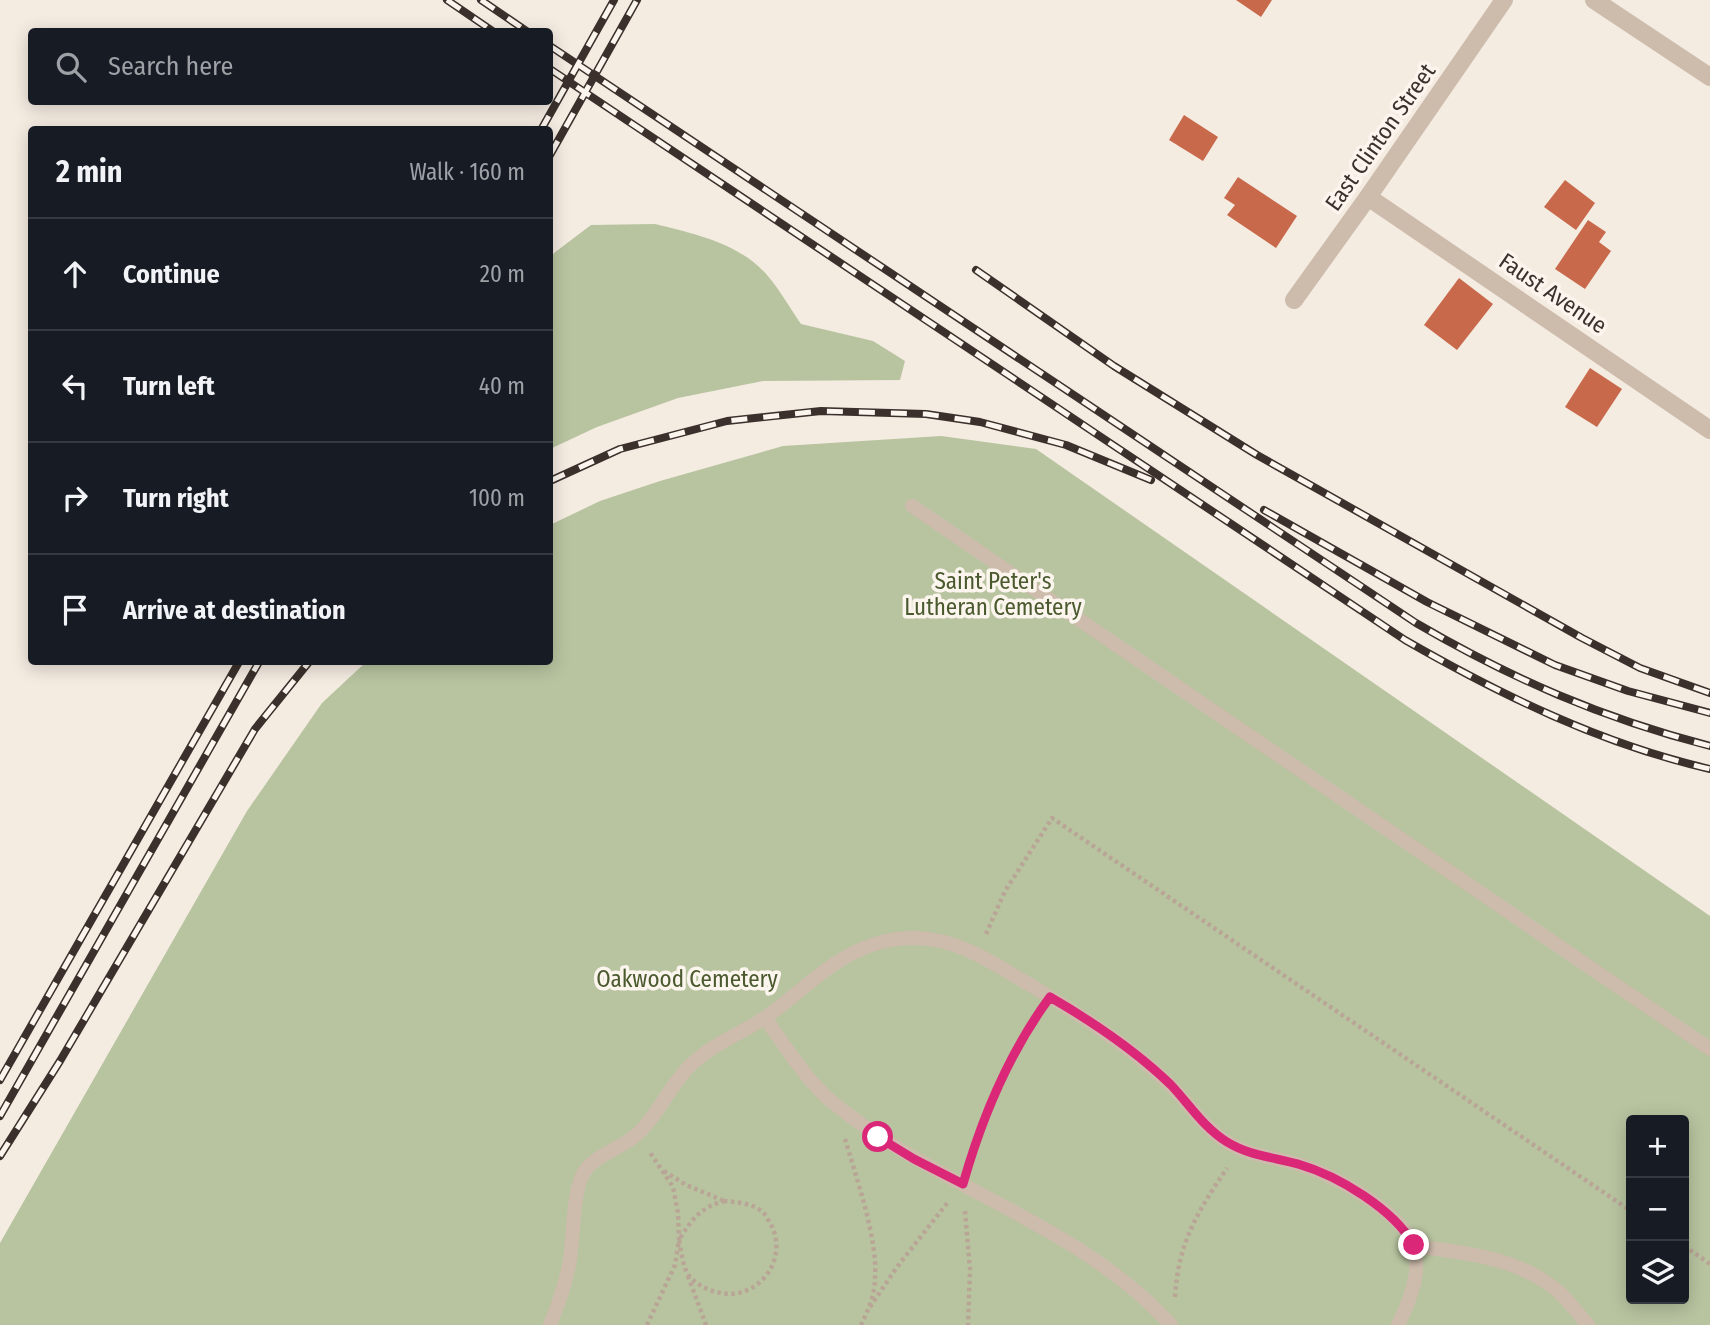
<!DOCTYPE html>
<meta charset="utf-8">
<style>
:root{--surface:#171b24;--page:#20242c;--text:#f1f3f6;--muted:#9ea1a6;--line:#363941}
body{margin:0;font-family:"Fira Sans Condensed",sans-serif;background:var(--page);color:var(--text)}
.controls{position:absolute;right:21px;bottom:21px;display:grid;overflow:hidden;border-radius:7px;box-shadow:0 4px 18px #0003}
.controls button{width:63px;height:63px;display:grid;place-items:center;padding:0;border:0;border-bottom:2px solid var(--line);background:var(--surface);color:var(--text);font:35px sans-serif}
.stop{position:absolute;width:21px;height:21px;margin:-16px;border:5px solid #db2777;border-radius:50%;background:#fff}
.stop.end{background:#db2777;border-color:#fff;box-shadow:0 2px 7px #0008}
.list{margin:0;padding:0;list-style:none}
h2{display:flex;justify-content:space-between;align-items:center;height:91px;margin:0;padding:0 28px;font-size:30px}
h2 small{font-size:23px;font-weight:400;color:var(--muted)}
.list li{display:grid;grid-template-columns:46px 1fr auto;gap:21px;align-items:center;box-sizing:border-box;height:112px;padding:0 28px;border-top:2px solid var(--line)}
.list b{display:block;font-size:26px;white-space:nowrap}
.list em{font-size:23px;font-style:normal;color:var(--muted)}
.icon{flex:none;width:38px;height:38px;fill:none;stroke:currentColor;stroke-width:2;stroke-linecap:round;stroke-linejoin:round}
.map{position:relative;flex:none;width:1710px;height:1325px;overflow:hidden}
.search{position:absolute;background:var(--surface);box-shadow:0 4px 18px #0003;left:28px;top:28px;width:525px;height:77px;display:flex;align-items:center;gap:18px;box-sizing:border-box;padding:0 24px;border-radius:7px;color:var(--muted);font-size:26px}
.panel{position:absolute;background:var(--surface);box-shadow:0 4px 18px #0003;left:28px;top:126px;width:525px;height:539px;border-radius:7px}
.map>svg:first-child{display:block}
.green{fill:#b8c4a0;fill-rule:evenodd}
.building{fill:#c8694b}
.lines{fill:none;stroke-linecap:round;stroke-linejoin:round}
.path{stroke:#b9a596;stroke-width:4.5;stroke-dasharray:3.5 3.5;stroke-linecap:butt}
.lane{stroke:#cdbbac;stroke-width:14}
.street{stroke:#cdbbac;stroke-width:18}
.rail-casing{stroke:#3b302b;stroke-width:8}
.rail{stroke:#fbf5ee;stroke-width:5;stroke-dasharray:16;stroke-linecap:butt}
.route{stroke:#db2777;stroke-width:9}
.labels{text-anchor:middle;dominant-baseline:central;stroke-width:7;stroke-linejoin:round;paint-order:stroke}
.street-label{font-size:23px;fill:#3b302b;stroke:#fbf5ee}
.park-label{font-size:23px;fill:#4a5a2e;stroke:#fbf5ee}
</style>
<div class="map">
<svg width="1710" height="1325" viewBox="0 0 1710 1325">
<rect width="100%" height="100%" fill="#f4ebe1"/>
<g class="green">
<path d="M655,224C695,234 739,243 767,275C780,290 790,308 801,324L873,341L905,361L900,380L763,381L678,398L597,427L550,449V259L554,253L591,225Z"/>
<path d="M941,436L1036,449L1710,916V1325H0V1243L247,811L322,703L366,662H550V525L600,501L660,481L783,446ZM1631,1120H1684V1299H1631Z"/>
</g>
<g class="building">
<polygon points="1236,0 1272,0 1261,17"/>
<polygon points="1184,115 1218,137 1203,161 1169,140"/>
<polygon points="1238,177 1297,216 1276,248 1227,215 1235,205 1224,198"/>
<polygon points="1565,180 1595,203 1576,230 1544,207"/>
<polygon points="1588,220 1606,232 1599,242 1611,251 1585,289 1555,269"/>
<polygon points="1459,278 1493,304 1457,350 1424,325"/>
<polygon points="1590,368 1622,389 1597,427 1565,407"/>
</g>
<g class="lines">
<g class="path">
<polyline points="986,934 1005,891 1052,818 1631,1211"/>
<path d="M845,1139C856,1176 878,1240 875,1278C875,1294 868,1311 861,1325"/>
<path d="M968,1164C983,1113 1005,1057 1037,1014"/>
<polyline points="664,1171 686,1185 722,1200"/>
<path d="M724,1201C736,1202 750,1203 760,1210C765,1213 767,1218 770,1223C791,1259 757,1303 717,1292C707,1290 696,1284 689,1276C683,1268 681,1250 679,1240C691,1220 701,1207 724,1201Z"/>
<polyline points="965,1211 970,1269 968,1325"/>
<polyline points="1684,1246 1710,1264"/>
<polyline points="688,1276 706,1325"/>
<path d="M1175,1297C1178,1243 1198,1211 1227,1168"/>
<polyline points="870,1307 897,1267 948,1202"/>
<polyline points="647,1325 675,1265 679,1240 678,1213 673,1187 649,1151"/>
</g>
<g class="lane">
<polyline points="912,506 1710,1049"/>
<path d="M765,1018C784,1044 806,1080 831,1101C936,1188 1077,1222 1171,1325"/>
<path d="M1414,1246C1466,1253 1518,1257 1559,1292C1569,1301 1578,1314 1588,1325"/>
<path d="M550,1325C558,1305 565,1286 569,1265C574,1240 572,1192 584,1172C595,1155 620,1149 635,1136C656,1118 667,1091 685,1071C707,1046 736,1036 763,1019C801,994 826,961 872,945C895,937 917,936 940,941C971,948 998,966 1025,982C1077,1013 1125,1042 1169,1084C1189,1103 1203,1127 1227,1142C1249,1156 1273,1157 1298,1164C1333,1175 1388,1205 1408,1235C1426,1262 1411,1299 1398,1325"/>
</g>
<g class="street">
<polyline points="1594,0 1710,77"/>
<polyline points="1368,197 1710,430"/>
<polyline points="1294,300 1368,197 1504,0"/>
</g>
<g class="rail-casing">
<g id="rail">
<polyline points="447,0 494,32"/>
<polyline points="481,0 528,32"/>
<path d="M550,46L1416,623C1512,679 1602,718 1710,746"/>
<path d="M550,69L1405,640C1501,695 1601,744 1710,769"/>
<polyline points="541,130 614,0"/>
<polyline points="550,155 637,0"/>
<polyline points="976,270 1114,366 1257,455 1582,638 1640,668 1710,693"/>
<polyline points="550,481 620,449 727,421 821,411 926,414 980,422 1066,445 1151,480"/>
<polyline points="1264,510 1427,602 1555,665 1628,691 1710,713"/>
<polyline points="0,1080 239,662"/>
<polyline points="0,1116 259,662"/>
<polyline points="0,1156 60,1061 255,729 309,662"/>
</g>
</g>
<use href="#rail" class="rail"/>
</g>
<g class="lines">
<path class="route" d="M878,1137L914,1159L963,1184C982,1117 1008,1054 1050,997C1093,1022 1135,1050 1171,1085C1189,1104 1204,1128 1227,1142C1250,1156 1273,1157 1298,1164C1339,1176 1393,1209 1414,1245"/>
</g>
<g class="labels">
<g class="street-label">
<text transform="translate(1380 137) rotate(-55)">East Clinton Street</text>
<text transform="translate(1553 293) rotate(34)">Faust Avenue</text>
</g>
<g class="park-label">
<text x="993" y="581">Saint Peter's<tspan x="993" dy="26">Lutheran Cemetery</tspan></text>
<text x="687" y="979">Oakwood Cemetery</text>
</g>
</g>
</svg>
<div class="controls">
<button>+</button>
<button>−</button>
<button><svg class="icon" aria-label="layers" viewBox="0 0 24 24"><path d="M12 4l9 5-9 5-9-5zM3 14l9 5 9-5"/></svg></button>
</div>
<div class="stop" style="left:878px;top:1137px"></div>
<div class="stop end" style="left:1414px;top:1245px"></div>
<div class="search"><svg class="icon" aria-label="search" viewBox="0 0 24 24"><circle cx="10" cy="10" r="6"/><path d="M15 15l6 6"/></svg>Search here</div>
<section class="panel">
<h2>2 min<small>Walk · 160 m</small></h2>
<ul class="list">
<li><svg class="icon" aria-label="ahead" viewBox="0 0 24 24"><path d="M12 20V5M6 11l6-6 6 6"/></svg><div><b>Continue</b></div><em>20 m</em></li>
<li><svg class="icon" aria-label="left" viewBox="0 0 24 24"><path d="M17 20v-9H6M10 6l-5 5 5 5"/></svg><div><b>Turn left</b></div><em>40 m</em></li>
<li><svg class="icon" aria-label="right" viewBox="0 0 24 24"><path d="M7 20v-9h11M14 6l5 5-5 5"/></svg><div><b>Turn right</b></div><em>100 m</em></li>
<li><svg class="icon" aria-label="arrive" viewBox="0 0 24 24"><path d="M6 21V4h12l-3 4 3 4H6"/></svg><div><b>Arrive at destination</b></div></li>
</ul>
</section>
</div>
